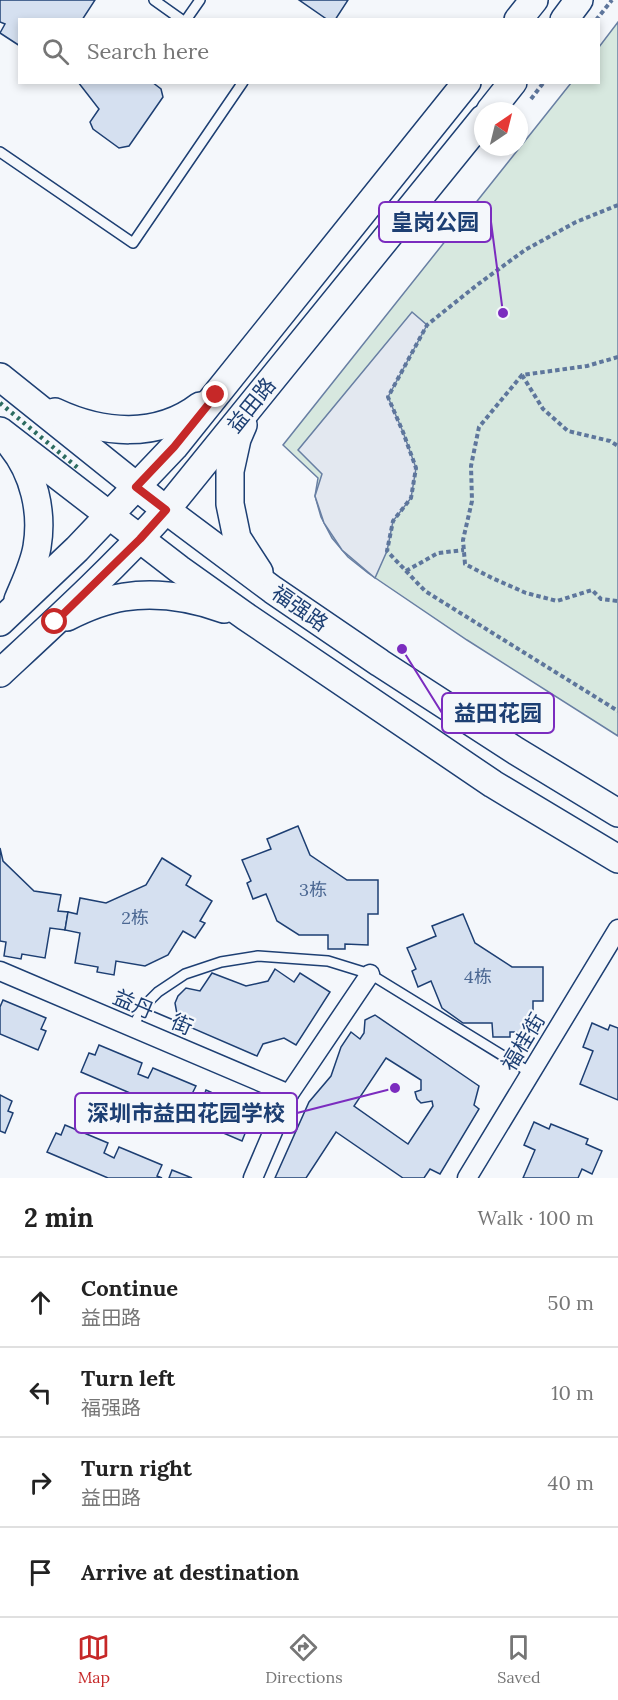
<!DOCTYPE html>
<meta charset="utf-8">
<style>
:root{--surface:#fff;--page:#f2f2f2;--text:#222;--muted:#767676;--line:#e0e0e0;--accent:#c62828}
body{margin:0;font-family:Lora,"Noto Sans SC",serif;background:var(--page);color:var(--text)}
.compass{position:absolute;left:474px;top:102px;width:54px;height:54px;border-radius:50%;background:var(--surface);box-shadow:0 3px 9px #0003;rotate:35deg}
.stop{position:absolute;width:18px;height:18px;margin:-14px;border:4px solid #c62828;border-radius:50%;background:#fff}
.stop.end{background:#c62828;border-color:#fff;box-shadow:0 2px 6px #0008}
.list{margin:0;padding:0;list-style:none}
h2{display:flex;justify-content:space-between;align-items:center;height:78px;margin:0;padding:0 24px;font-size:26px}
h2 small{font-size:20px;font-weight:400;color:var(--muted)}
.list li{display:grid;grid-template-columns:39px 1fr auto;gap:18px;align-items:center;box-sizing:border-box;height:90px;padding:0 24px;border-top:2px solid var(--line)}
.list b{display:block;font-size:22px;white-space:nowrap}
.list p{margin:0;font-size:20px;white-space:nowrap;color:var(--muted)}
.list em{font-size:20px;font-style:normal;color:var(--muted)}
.icon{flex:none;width:33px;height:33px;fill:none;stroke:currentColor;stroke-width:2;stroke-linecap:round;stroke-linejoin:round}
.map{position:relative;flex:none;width:618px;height:1178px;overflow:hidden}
.search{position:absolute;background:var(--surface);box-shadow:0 3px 9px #0003;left:18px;right:18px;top:18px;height:66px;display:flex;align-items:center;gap:15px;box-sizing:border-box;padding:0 21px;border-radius:0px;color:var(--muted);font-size:22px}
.sheet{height:438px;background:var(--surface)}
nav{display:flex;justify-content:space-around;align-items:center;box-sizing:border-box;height:84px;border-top:2px solid var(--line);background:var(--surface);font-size:16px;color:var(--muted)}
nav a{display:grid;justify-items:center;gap:3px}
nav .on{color:var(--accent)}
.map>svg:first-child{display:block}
.green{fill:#d7e8df;stroke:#687fa3;stroke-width:1.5}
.parking{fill:#e3e8f0;stroke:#687fa3;stroke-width:1.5}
.building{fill:#d5e0f0;stroke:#1d3f73;stroke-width:1.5;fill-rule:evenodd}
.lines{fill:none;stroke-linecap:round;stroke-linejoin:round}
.lane-casing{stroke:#1d3f73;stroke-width:12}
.street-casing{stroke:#1d3f73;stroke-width:21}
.primary-casing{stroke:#1d3f73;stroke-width:30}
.path{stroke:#5e769c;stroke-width:4;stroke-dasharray:4.5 3;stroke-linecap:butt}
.lane{stroke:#f4f7fb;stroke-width:9}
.street{stroke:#f4f7fb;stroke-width:18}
.primary{stroke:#f4f7fb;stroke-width:27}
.hedge{stroke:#2c6c60;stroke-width:4.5;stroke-dasharray:3 4.5;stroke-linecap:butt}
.route{stroke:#c62828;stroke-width:8}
.labels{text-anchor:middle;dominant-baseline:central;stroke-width:4.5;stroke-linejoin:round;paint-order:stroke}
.number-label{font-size:18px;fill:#4b6792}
.street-label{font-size:21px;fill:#1d3f73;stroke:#f4f7fb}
.leader{fill:none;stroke:#7b2cbf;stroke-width:2}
.callout-dot{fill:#7b2cbf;stroke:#f4f7fb;stroke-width:2}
.callout{fill:#f4f7fb;stroke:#7b2cbf;stroke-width:2}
.callout-label{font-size:22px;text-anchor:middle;font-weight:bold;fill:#1d3f73}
</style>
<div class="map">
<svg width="618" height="1178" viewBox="0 0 618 1178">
<rect width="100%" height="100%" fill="#f4f7fb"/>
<polygon class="green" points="618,22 618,736 467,640 368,573 348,557 332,538 321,517 315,496 318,478 283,445 571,83 598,82 599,47"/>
<polygon class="parking" points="412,312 427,325 388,397 403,432 416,468 411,498 393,521 387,551 375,578 342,550 324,523 315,496 322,474 298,450"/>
<g class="building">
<polygon points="0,0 95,0 82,20 20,20 20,46 0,33 5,24 0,22"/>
<polygon points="299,0 348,0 335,20 328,20"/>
<polygon points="152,82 161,89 163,97 129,146 119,148 93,129 90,122 99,109 78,82"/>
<polygon points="298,826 310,855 347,880 378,880 378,914 368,914 368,945 345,944 345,949 328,949 328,935 299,935 277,921 266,894 253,899 247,883 251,881 242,860 271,849 267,839"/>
<polygon points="0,848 3,861 34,891 61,895 58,911 68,912 65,930 50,928 45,958 22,954 21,959 4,956 6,942 0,941"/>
<polygon points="162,858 191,876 186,885 212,901 200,921 205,923 195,938 183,931 168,955 145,966 116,961 114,975 97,972 98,967 75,963 80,933 65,930 68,912 77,914 80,898 106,903 146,885"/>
<polygon points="463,914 475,943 512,967 543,967 543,1001 533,1001 533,1032 510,1032 510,1037 493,1037 492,1023 463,1023 442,1008 431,981 418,987 412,971 416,969 407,948 436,936 432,926"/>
<polygon points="275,969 294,982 300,973 330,992 296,1045 284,1038 263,1044 257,1056 185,1025 177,1014 175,1003 178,996 186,988 200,991 212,973 246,986 268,981"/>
<polygon points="3,1000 46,1018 41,1029 46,1031 38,1050 0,1034 0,1007"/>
<path d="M375,1015L479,1086L474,1105L479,1109L440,1174L430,1169L424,1178H403L336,1132L306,1178H275L309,1102L331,1076L341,1047L351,1032L360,1039L364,1033L365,1020ZM386,1058L421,1080V1090L415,1092L417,1099L421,1103L432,1101L433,1106L408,1144L354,1106Z"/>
<polygon points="592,1023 608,1030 610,1025 618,1028 618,1100 580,1084 593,1051 583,1047"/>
<polygon points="99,1045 142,1063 138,1074 148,1078 153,1068 196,1086 191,1096 202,1101 206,1090 249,1109 245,1119 250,1121 242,1141 81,1072 89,1053 95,1055"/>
<polygon points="0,1095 12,1101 8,1111 13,1113 5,1133 0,1131"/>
<polygon points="534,1122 549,1129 551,1124 588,1139 586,1144 602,1151 592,1174 582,1169 578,1178 523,1178 535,1150 524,1145"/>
<polygon points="65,1125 108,1143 104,1153 114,1158 119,1147 162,1165 157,1176 162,1178 108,1178 47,1152 56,1133 61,1135"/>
<polygon points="172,1170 192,1178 169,1178"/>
</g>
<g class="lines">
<g class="lane-casing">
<g id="lane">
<polyline points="154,0 182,20"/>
<polyline points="186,20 200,0"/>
<polyline points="0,152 133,243 243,82"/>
<polyline points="133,1027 143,1007 158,992 185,974 221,962 258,956 328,961 370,974 531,1073"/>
</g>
</g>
<g class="street-casing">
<g id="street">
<polyline points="0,971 289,1094"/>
<polyline points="253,1178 289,1094 370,974"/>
<polyline points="467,1178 618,929"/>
</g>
</g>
<g class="primary-casing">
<g id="primary">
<polyline points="518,20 534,0"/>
<polyline points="564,20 579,0"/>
<polyline points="490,111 513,82"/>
<polyline points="0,377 166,510 273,590 380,663 516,751 618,813"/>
<path d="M55,412C102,434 157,439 200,406"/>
<polyline points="243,425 237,439 230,471 230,504 237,538 259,572"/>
<polyline points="0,431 179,569 245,616 493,784 618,859"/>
<path d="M11,445C34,473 43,512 37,547C34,565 25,583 18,600"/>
<path d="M67,617C85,608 104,600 124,597C157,592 193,598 224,609"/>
<polyline points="0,622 77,549 174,447 467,82"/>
<path d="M0,673C57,620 114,568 166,510L483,119"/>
</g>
</g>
<g class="path">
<polyline points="596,20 612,0"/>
<polyline points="531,99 544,82"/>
<polyline points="618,205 576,222 525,250 477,285 427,325 388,397 403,432 416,468 411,498 393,521 387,551 425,591 618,711"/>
<polyline points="618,357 587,366 522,375 479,427 471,466 472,501 463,540 465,564 492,578 526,593 557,601 592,590 601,599 618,601"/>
<polyline points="522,375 543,409 568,431 610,441 618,446"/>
<polyline points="406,571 438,553 464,550"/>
</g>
<use href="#lane" class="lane"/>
<use href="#street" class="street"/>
<use href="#primary" class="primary"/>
<polyline class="hedge" points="0,403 78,468"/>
</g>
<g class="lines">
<polyline class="route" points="55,622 140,539 166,510 136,487 174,447 216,395"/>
</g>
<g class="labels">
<g class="number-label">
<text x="313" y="889">3栋</text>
<text x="135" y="917">2栋</text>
<text x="478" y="976">4栋</text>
</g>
<g class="street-label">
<text transform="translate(251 405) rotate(-51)">益田路</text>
<text transform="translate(300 608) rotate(35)">福强路</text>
<text transform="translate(153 1012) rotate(23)">益丹一街</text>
<text transform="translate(523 1042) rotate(-59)">福桂街</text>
</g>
</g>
<path class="leader" d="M503 313L491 222M402 649L442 713M395 1088L297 1113"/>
<g class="callout-dot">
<circle cx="503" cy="313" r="6"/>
<circle cx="402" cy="649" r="6"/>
<circle cx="395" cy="1088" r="6"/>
</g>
<g class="callout">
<rect x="379" y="202" width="112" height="40" rx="6"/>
<rect x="442" y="693" width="112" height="40" rx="6"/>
<rect x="75" y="1093" width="222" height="40" rx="6"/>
</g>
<g class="callout-label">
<text x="435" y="230">皇岗公园</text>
<text x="498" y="721">益田花园</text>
<text x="186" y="1121">深圳市益田花园学校</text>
</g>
</svg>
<svg class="compass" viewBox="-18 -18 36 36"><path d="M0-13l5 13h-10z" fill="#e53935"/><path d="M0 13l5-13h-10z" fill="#767676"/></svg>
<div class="stop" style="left:55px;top:622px"></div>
<div class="stop end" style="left:216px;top:395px"></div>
<div class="search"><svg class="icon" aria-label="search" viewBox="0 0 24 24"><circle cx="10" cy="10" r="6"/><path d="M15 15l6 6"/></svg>Search here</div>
</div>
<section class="sheet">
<h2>2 min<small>Walk · 100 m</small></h2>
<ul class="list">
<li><svg class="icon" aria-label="ahead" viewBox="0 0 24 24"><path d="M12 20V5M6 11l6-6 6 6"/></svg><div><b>Continue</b><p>益田路</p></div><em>50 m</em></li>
<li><svg class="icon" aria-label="left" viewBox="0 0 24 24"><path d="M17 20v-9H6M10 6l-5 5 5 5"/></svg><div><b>Turn left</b><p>福强路</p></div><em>10 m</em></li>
<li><svg class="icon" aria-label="right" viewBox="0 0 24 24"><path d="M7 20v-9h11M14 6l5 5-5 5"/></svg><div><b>Turn right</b><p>益田路</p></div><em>40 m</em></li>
<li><svg class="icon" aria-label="arrive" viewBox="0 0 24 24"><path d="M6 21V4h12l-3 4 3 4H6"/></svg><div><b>Arrive at destination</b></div></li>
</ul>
</section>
<nav>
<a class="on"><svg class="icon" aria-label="map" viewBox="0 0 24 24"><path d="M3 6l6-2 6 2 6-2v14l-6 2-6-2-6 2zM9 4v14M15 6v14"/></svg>Map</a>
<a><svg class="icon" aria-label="directions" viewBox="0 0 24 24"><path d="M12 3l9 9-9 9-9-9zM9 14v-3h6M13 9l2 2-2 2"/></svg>Directions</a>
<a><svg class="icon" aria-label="saved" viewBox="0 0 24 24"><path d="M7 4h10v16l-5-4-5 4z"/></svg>Saved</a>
</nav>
